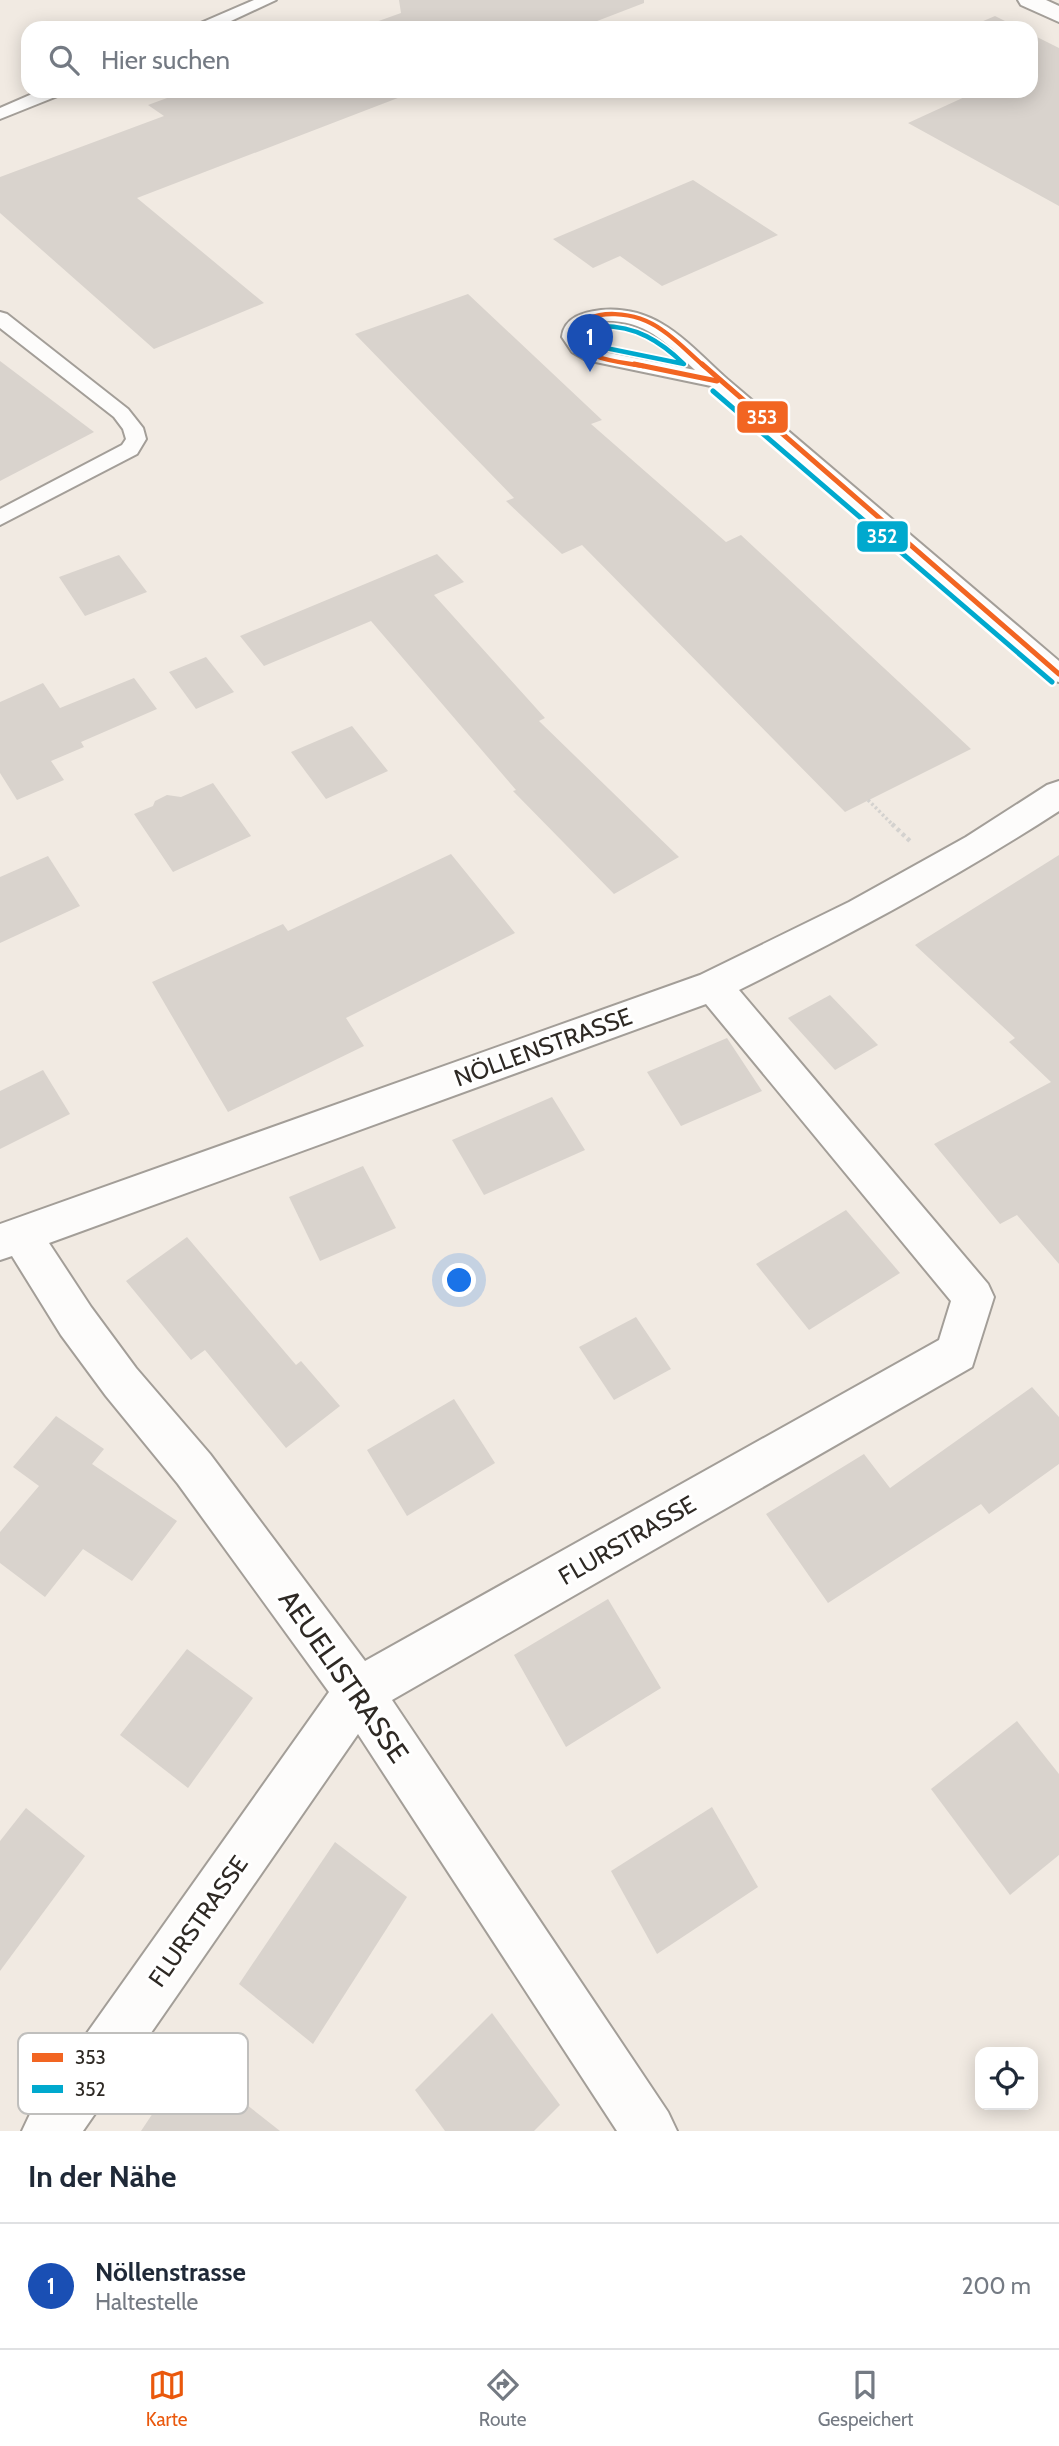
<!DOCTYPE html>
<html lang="de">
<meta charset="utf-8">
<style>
:root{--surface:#fff;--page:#f6f6f7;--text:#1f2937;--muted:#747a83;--line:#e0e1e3;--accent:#ea580c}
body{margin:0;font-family:Cabin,sans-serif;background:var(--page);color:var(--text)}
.controls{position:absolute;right:21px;bottom:21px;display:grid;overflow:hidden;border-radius:14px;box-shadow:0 4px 18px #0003}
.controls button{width:63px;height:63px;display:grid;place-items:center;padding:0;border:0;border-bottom:2px solid var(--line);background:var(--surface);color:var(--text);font:35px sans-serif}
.you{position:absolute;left:460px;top:1281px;width:24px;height:24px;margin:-18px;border:5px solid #fff;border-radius:50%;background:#1a73e8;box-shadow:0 0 0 10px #1a73e833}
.badge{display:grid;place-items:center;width:46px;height:46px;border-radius:50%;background:var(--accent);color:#fff;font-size:23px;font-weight:700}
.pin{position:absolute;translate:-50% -58px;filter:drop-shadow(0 2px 4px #0008)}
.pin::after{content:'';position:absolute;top:37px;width:24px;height:21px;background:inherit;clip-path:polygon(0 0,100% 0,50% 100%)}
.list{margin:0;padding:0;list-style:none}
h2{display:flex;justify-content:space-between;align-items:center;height:91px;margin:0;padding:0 28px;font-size:30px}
h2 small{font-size:23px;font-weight:400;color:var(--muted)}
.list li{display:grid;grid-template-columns:46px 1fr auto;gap:21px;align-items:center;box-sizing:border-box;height:126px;padding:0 28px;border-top:2px solid var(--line)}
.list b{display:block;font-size:26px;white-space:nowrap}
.list p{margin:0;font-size:23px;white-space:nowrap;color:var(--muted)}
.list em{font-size:23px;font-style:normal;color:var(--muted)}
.icon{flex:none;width:38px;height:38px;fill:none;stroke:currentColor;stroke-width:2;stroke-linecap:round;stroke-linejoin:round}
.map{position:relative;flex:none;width:1059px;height:2131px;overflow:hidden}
.search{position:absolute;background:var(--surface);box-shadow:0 4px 18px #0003;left:21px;right:21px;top:21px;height:77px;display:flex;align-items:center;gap:18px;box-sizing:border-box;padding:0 24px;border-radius:21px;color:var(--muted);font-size:26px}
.sheet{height:217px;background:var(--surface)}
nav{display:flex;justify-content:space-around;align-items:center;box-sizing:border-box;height:98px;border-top:2px solid var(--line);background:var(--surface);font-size:19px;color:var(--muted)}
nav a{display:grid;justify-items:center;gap:4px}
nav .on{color:var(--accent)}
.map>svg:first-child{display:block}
.building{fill:#d9d3cd}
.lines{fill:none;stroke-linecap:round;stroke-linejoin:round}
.lane-casing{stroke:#a39e98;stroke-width:4}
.street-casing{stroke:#a39e98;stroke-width:4}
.path-far1{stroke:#d4d2cf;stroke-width:3.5;stroke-dasharray:2.5 2.5;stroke-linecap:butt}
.path{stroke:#d4d2cf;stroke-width:4.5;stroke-dasharray:3.5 3.5;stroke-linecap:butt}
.lane{fill:#fdfcfb;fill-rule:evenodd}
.street{fill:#fdfcfb;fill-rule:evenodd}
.bus-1-far1-casing{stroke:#fff;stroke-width:8}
.bus-1-casing{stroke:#fff;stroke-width:10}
.bus-2-far1-casing{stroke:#fff;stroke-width:8}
.bus-2-casing{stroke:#fff;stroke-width:10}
.bus-1-far1{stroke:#f26522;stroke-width:4.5}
.bus-1{stroke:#f26522;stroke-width:5}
.bus-2-far1{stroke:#00a9ce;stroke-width:4.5}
.bus-2{stroke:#00a9ce;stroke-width:5}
.labels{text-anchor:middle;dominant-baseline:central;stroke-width:6;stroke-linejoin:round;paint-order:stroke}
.street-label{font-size:24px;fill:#2e2924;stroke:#fff}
.near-street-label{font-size:28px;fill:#2e2924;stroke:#fff}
.key{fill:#fff;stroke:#c0bfbd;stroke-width:2}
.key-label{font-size:19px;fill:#2e2924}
.line-badge{stroke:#fff;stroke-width:2.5}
.badge-label{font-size:19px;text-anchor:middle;font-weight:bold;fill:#fff}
</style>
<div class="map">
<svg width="1059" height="2131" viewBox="0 0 1059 2131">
<rect width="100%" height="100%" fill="#f1eae2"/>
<g class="building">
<polygon points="399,0 644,0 644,3 579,28 359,28 401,13"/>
<polygon points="995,16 1019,28 967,28"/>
<polygon points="1031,34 1059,48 1059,206 908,123 969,95 960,91 1031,91"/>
<polygon points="186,91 416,91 137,198 264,303 154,349 0,213 0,177 164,116 148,105"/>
<polygon points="693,180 778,235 662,286 620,256 593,268 553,239"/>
<polygon points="468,294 602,420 591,424 726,542 741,535 971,749 845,812 582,545 562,554 506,501 514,498 355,334"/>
<polygon points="0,361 94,432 0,481"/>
<polygon points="437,554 464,582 434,595 545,718 539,721 679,857 614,894 513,791 516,790 371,621 264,666 240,636"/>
<polygon points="119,555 147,592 85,616 59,577"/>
<polygon points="206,657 234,692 196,709 169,672"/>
<polygon points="134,678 157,709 81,742 84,747 51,761 64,780 17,800 0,773 0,702 43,683 60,708"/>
<polygon points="352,726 388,771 326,799 291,752"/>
<polygon points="213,783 251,836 173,872 134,814 153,806 155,801 167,795 181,797"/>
<polygon points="451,854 515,933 346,1018 364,1046 228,1112 152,982 283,924 288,931"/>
<polygon points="1059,855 1059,1264 1017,1215 1000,1224 934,1144 1051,1082 1009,1042 1015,1038 915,945"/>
<polygon points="48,856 80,906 0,943 0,877"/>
<polygon points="830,995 878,1045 835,1070 788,1018"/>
<polygon points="727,1038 762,1091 681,1126 647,1072"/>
<polygon points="43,1070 70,1114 0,1149 0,1091"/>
<polygon points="552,1097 585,1150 484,1195 452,1140"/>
<polygon points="363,1166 396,1228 320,1261 289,1197"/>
<polygon points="846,1210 900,1273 809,1330 756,1264"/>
<polygon points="187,1237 296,1365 301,1361 340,1406 286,1448 205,1350 191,1360 126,1281"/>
<polygon points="636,1317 671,1369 614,1400 579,1347"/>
<polygon points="1032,1387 1059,1417 1059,1464 989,1514 981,1504 828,1603 766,1514 864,1454 890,1488"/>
<polygon points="454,1399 495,1463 407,1516 367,1450"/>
<polygon points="56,1416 104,1449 92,1464 177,1521 132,1581 83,1549 45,1597 0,1563 0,1532 39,1486 13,1467"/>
<polygon points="608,1599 661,1688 566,1747 514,1655"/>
<polygon points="187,1649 253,1698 188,1788 120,1735"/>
<polygon points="1017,1721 1059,1774 1059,1855 1010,1895 931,1789"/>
<polygon points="712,1807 758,1887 657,1954 611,1871"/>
<polygon points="26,1808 85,1856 0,1971 0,1841"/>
<polygon points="335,1842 407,1897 313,2044 239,1984"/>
<polygon points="492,2013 560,2105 534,2131 445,2131 415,2090"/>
<polygon points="189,2059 280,2131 141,2131"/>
</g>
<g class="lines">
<g class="lane-casing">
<g id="lane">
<polygon points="254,0 276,0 216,28 194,28 196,25"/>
<polygon points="39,91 62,91 60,95 0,119 0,108"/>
<path d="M601,310C658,305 688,344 727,379L1059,661V682L1051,680L711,386L586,360L572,352L562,337C564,317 584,312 601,310ZM613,321C649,323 671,347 695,370L599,351L584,341L582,332C590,322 601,321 613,321Z"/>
<polygon points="0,312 7,314 128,409 143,428 146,439 137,454 0,525 0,509 122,445 126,439 123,429 114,417 0,328"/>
</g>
</g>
<g class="street-casing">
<g id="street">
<polygon points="1018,0 1046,0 1059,6 1059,22 1021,5"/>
<path d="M1059,781V811C956,878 849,935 739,990L988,1284L994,1297L972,1367L392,1700L668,2112L677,2131H617L358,1734L83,2131H22L31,2112L329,1692L178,1484L106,1396L61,1335L12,1256L0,1260V1224L700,975L849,902L966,837L1047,785ZM706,1004L951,1301L939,1340L365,1661L210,1454L136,1368L91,1307L49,1243Z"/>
</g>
</g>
<polyline class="path-far1" points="868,800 894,826"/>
<polyline class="path" points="892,824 911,842"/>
<use href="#lane" class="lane"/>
<use href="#street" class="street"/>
<g class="bus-1-far1-casing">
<path id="bus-1-far1" d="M643,366C618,361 580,361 572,332C592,305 637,312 662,330C677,340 690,354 704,366"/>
</g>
<g class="bus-1-casing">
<g id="bus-1">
<polyline points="634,364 717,381"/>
<polyline points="702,364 1059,674"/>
</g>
</g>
<g class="bus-2-far1-casing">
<path id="bus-2-far1" d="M602,326C636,326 660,341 684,364L596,346L584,337L586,331Z"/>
</g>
<g class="bus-2-casing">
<polyline id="bus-2" points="713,391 1052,682"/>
</g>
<use href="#bus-1-far1" class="bus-1-far1"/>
<use href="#bus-1" class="bus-1"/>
<use href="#bus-2-far1" class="bus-2-far1"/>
<use href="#bus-2" class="bus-2"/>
</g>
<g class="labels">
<g class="street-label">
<text transform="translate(543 1047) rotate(-20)">NÖLLENSTRASSE</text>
<text transform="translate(627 1540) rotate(-30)">FLURSTRASSE</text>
<text transform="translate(198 1921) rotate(-55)">FLURSTRASSE</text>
</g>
<g class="near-street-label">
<text transform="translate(344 1676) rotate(55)">AEUELISTRASSE</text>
</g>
</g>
<rect x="18" y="2033" width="230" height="81" rx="10" class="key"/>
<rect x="32" y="2053" width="31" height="9" fill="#f26522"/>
<rect x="32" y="2085" width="31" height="8" fill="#00a9ce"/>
<g class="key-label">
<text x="75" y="2064">353</text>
<text x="75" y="2096">352</text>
</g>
<g class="line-badge">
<rect x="736" y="400" width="53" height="34" rx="7" fill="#f26522"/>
<rect x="856" y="520" width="53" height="33" rx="7" fill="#00a9ce"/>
</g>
<g class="badge-label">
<text x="762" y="424">353</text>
<text x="882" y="543">352</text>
</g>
</svg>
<div class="controls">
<button><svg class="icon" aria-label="locate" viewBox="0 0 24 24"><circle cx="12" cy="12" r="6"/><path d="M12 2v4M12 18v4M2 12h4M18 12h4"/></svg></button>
</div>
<div class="you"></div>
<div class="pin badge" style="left:590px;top:372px;background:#1a4fb4">1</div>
<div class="search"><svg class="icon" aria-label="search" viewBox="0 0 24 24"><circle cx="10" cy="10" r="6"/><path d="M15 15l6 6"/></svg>Hier suchen</div>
</div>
<section class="sheet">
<h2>In der Nähe<small></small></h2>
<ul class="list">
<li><span class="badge" style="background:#1a4fb4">1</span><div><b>Nöllenstrasse</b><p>Haltestelle</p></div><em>200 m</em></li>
</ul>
</section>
<nav>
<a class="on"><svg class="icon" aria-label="map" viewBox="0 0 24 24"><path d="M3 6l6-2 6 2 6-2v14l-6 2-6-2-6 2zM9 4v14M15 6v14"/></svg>Karte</a>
<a><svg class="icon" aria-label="directions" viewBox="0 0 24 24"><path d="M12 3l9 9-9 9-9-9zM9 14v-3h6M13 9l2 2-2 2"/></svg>Route</a>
<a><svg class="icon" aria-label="saved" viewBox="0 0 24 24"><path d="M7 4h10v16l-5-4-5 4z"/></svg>Gespeichert</a>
</nav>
